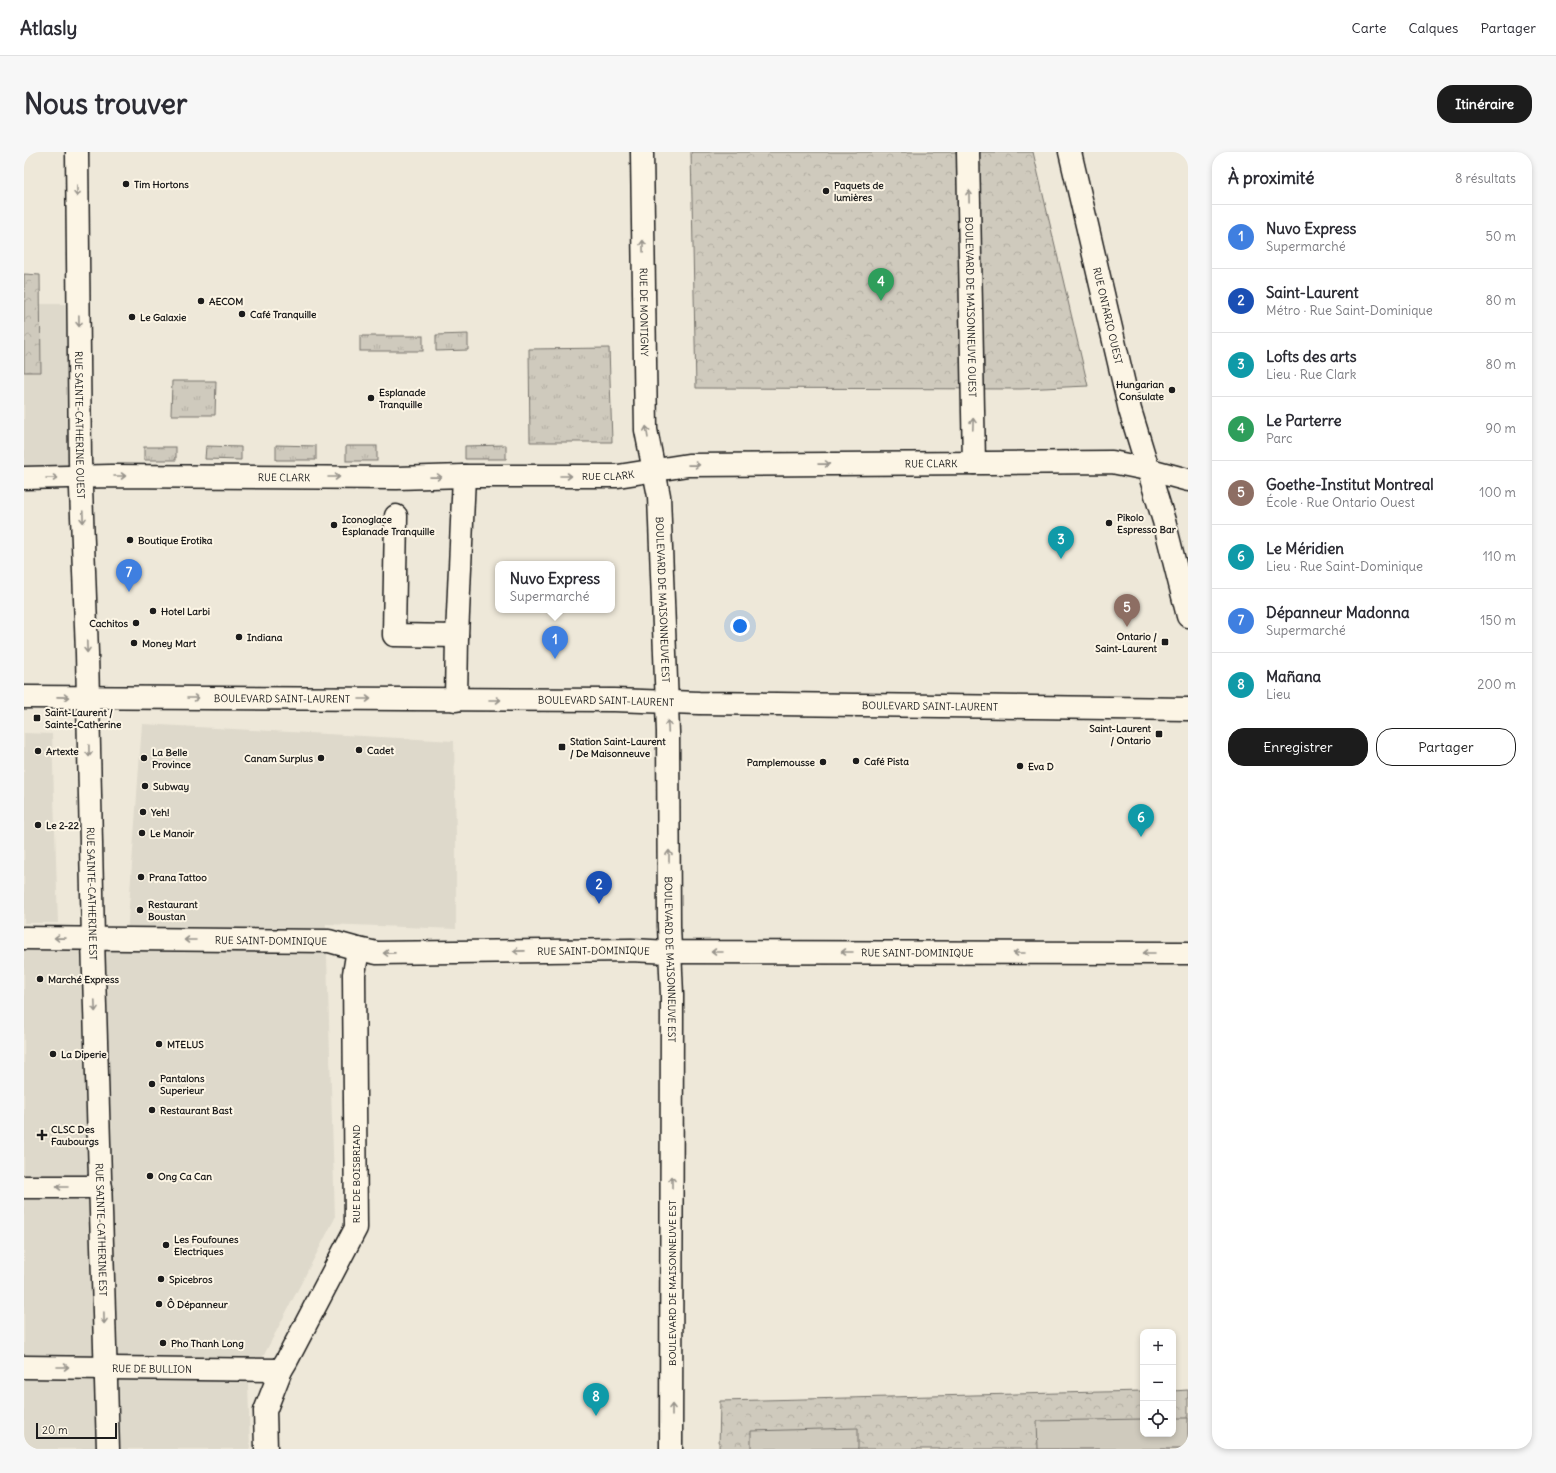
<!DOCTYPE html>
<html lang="fr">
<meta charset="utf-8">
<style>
:root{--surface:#fff;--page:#f7f7f7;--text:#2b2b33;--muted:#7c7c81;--line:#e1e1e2;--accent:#1c1c1c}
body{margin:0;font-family:Delius,sans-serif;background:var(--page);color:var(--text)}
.controls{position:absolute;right:12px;bottom:12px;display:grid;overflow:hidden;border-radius:8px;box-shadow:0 2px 6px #0003}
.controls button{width:36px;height:36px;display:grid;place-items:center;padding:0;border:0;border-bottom:1px solid var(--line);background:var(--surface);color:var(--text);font:20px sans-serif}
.scale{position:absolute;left:12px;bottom:10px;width:81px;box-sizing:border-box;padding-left:4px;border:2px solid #1c1c1c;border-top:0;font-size:11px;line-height:14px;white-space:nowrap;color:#1c1c1c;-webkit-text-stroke:3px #fcf5e5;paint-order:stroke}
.you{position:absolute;left:716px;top:474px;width:14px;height:14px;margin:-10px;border:3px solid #fff;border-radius:50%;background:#1a73e8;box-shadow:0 0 0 6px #1a73e833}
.badge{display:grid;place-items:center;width:26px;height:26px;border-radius:50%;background:var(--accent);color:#fff;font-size:13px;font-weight:700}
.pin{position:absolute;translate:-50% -33px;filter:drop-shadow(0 1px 2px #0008)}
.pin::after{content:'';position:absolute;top:21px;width:14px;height:12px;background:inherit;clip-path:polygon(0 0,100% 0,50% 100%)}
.popup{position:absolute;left:471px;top:409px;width:120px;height:52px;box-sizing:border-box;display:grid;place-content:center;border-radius:8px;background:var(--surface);filter:drop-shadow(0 1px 3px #0005);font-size:13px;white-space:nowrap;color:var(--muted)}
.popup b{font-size:15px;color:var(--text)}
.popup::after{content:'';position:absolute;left:50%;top:100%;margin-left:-8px;border:8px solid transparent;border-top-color:var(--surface)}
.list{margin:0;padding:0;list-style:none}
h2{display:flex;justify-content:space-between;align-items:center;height:52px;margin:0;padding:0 16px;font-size:17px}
h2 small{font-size:13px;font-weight:400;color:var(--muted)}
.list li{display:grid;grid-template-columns:26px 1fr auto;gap:12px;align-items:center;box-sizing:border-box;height:64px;padding:0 16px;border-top:1px solid var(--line)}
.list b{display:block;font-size:15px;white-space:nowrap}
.list p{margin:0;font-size:13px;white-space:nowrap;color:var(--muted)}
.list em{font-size:13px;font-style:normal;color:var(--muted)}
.actions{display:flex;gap:8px;padding:12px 16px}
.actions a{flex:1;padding:9px 0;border:1px solid var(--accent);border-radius:16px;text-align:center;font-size:14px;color:var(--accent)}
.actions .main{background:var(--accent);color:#fff}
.icon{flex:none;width:22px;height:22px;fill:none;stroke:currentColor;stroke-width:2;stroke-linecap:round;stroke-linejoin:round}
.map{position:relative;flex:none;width:1164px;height:1297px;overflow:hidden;border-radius:16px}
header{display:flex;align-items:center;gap:24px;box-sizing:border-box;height:56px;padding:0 20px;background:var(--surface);border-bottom:1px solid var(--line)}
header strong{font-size:19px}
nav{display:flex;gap:22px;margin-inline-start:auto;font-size:14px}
.intro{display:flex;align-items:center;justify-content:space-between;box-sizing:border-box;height:96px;padding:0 24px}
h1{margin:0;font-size:28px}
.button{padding:10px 18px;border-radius:16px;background:var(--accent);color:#fff;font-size:14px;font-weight:700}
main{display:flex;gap:24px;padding:0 24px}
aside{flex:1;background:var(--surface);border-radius:16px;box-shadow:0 2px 6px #0003}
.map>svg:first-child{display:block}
.built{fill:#ded9cb}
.grass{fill:url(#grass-tufts);stroke:#76736c}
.park{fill:url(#park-crowns);stroke:#76736c}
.pitch{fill:#cfcabd;stroke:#76736c}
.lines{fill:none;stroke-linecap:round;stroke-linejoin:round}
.minor-casing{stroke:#1c1c1c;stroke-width:25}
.major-casing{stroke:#1c1c1c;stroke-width:25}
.minor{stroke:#fcf5e5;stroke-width:22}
.major{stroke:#fcf5e5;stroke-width:22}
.oneway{stroke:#97938b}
.poi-dot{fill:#1c1c1c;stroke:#fcf5e5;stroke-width:1.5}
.labels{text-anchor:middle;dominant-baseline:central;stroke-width:4;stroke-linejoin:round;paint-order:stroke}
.poi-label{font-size:10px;font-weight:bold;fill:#1c1c1c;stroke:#fcf5e5;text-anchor:start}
.street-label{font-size:10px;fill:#1c1c1c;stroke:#fcf5e5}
</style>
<header>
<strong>Atlasly</strong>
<nav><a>Carte</a><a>Calques</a><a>Partager</a></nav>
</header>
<div class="intro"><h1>Nous trouver</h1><a class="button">Itinéraire</a></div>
<main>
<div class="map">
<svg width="1164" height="1297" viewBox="0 0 1164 1297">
<defs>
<pattern id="grass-tufts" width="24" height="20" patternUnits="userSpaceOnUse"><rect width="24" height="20" fill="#cfcabd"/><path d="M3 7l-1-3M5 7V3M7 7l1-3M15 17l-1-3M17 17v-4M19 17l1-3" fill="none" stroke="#b1ada2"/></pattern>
<pattern id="park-crowns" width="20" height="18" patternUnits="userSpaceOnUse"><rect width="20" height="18" fill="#cfcabd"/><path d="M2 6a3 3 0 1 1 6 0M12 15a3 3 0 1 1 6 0" fill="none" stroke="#b1ada2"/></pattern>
</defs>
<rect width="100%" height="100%" fill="#eee8d9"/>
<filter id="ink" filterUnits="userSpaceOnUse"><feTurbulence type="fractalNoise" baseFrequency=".025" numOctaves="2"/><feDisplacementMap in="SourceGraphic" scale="8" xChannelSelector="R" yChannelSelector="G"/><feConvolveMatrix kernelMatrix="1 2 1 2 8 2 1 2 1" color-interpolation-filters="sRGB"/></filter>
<g filter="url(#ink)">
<g class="built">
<rect x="0" y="152" width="49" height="166"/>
<polygon points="118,572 430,589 432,683 432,777 302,772 311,1066 240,1203 224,1229 226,1297 0,1297 0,791 103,783"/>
<polygon points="0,581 28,582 34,771 0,771"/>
</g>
<g class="grass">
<polygon points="444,182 444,198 412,199 412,183"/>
<rect x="336" y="184" width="63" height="15"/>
<polygon points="585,196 588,290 506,290 505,197"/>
<polygon points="148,229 192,229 191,263 147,263"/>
<polygon points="252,293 292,294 292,308 252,308"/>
<polygon points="482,293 482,307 441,307 441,294"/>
<polygon points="182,294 217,295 217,308 181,307"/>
<rect x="322" y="294" width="31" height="15"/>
<rect x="120" y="295" width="32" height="13"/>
</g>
<g class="park">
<polygon points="667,0 1009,0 1064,234 997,237 672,236"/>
<polygon points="0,122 16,123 17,220 0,220"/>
<polygon points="1164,1238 1164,1297 695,1297 696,1249 1119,1239 1119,1282 1149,1282 1149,1239"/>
</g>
<g class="pitch">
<polygon points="1149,1266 1164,1266 1164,1297 1014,1297 1013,1269 1119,1267 1119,1282 1149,1282"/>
<polygon points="834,1276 834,1297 727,1297 727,1279"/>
</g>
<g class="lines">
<g class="minor-casing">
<g id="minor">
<path id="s1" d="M53,0L56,309L63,501L69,787L84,1297"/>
<path id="s2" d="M618,0L622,278L635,344L644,580L645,774L648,843L647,1297"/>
<path id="s3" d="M944,0L950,311"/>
<path id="s4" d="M0,326L87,324L373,326L440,324H594L664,313L1088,310L1123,317L1164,328"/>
<polyline points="372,364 370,483 433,484"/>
<polyline points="432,548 433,484 440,324"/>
<path id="s5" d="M0,786L305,789L334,797L353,801L607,798L646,800L1164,801"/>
<polyline points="0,1035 77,1035"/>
<path id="s6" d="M0,1215L257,1218"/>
<polyline points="242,1297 241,1259 257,1218 263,1208 332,1076 330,822 334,797"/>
</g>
</g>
<g class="major-casing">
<g id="major">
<path id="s7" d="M1046,0L1106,258L1140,369L1164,464"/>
<path id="s8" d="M0,545L590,548L675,551L1164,557"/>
</g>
</g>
<use href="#minor" class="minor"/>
<use href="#major" class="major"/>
</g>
<defs><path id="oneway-shaft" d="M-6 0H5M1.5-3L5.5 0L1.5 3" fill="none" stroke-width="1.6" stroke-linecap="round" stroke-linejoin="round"/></defs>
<g class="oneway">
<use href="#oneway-shaft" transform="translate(53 39) rotate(89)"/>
<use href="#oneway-shaft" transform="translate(945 44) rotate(-91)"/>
<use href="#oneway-shaft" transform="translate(619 94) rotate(-91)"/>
<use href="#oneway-shaft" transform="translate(55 169) rotate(89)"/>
<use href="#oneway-shaft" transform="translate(949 272) rotate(-88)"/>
<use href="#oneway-shaft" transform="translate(623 280) rotate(-99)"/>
<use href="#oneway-shaft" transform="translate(800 312) rotate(-1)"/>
<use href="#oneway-shaft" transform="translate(670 313) rotate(-1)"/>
<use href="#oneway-shaft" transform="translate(96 324)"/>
<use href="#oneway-shaft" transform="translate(542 324)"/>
<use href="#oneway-shaft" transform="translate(310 325)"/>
<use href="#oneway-shaft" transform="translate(412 325) rotate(-1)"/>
<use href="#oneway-shaft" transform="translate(28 326)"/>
<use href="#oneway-shaft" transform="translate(59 365) rotate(88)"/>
<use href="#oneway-shaft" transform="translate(63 495) rotate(88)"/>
<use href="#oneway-shaft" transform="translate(39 545) rotate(1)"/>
<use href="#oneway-shaft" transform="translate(169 546)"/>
<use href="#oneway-shaft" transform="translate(341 547)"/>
<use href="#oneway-shaft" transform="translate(471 548)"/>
<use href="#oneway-shaft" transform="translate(644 574) rotate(-93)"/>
<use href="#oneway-shaft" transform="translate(65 599) rotate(89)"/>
<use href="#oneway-shaft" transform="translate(645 704) rotate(-90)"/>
<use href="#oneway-shaft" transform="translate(36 786) rotate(-179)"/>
<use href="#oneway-shaft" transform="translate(166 788) rotate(-180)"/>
<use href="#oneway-shaft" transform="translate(495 799) rotate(179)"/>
<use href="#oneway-shaft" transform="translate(693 800) rotate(-180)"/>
<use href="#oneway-shaft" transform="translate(823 800) rotate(-180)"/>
<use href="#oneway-shaft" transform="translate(365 801) rotate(179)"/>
<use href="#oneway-shaft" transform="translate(995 801) rotate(-180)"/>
<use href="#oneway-shaft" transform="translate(1125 801) rotate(-180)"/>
<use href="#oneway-shaft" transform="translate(71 854) rotate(88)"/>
<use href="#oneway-shaft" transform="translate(648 1030) rotate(-90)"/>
<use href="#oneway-shaft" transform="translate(38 1035) rotate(180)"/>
<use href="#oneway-shaft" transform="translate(80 1166) rotate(89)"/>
<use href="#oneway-shaft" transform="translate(39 1215)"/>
<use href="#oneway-shaft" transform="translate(648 1258) rotate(-90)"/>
</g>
</g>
<g class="poi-dot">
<circle cx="102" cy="32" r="4"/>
<circle cx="802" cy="39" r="4"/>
<circle cx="177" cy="149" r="4"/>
<circle cx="218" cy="162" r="4"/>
<circle cx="108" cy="165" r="4"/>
<circle cx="1148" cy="238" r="4"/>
<circle cx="347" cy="246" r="4"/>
<circle cx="1085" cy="371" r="4"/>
<circle cx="310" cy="373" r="4"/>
<circle cx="106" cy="388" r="4"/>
<circle cx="129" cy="459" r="4"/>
<circle cx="112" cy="471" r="4"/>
<circle cx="215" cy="485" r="4"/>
<rect x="1137" y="486" width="8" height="8" rx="2"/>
<circle cx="110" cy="491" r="4"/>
<rect x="9" y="562" width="8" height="8" rx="2"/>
<rect x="1131" y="578" width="8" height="8" rx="2"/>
<rect x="534" y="591" width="8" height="8" rx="2"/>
<circle cx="335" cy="598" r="4"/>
<circle cx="14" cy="599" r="4"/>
<circle cx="120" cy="606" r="4"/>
<circle cx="297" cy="606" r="4"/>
<circle cx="832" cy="609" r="4"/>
<circle cx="799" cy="610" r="4"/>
<circle cx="996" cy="614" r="4"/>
<circle cx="121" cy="634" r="4"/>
<circle cx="119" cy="660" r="4"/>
<circle cx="14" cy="673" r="4"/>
<circle cx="118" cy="681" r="4"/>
<circle cx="117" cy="725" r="4"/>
<circle cx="116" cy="758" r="4"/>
<circle cx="16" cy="827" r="4"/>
<circle cx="135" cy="892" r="4"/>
<circle cx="29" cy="902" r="4"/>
<circle cx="128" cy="932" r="4"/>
<circle cx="128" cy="958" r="4"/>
<path d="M16 977h4v4h4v4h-4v4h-4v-4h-4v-4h4z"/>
<circle cx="126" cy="1024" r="4"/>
<circle cx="142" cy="1093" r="4"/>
<circle cx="137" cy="1127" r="4"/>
<circle cx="135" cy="1152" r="4"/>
<circle cx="139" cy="1191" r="4"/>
</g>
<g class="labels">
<g class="poi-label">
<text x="110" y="32">Tim Hortons</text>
<text x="810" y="33">Paquets de<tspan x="810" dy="12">lumières</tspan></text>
<text x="185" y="149">AECOM</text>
<text x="226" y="162">Café Tranquille</text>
<text x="116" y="165">Le Galaxie</text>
<text x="1140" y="232" text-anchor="end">Hungarian<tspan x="1140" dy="12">Consulate</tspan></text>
<text x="355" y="240">Esplanade<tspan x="355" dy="12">Tranquille</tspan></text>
<text x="1093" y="365">Pikolo<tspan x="1093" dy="12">Espresso Bar</tspan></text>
<text x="318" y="367">Iconoglace<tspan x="318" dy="12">Esplanade Tranquille</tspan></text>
<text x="114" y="388">Boutique Erotika</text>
<text x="137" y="459">Hotel Larbi</text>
<text x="104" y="471" text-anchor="end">Cachitos</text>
<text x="1133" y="484" text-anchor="end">Ontario /<tspan x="1133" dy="12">Saint-Laurent</tspan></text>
<text x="223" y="485">Indiana</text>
<text x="118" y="491">Money Mart</text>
<text x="21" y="560">Saint-Laurent /<tspan x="21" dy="12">Sainte-Catherine</tspan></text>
<text x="1127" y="576" text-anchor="end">Saint-Laurent<tspan x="1127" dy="12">/ Ontario</tspan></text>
<text x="546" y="589">Station Saint-Laurent<tspan x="546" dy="12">/ De Maisonneuve</tspan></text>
<text x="343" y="598">Cadet</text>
<text x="22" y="599">Artexte</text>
<text x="128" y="600">La Belle<tspan x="128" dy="12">Province</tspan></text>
<text x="289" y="606" text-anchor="end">Canam Surplus</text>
<text x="840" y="609">Café Pista</text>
<text x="791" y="610" text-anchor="end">Pamplemousse</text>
<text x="1004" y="614">Eva D</text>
<text x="129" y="634">Subway</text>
<text x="127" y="660">Yeh!</text>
<text x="22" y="673">Le 2-22</text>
<text x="126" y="681">Le Manoir</text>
<text x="125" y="725">Prana Tattoo</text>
<text x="124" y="752">Restaurant<tspan x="124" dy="12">Boustan</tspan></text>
<text x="24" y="827">Marché Express</text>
<text x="143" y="892">MTELUS</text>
<text x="37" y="902">La Diperie</text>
<text x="136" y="926">Pantalons<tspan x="136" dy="12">Superieur</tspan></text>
<text x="136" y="958">Restaurant Bast</text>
<text x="27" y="977">CLSC Des<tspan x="27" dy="12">Faubourgs</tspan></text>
<text x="134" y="1024">Ong Ca Can</text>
<text x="150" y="1087">Les Foufounes<tspan x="150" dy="12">Electriques</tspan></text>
<text x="145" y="1127">Spicebros</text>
<text x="143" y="1152">Ô Dépanneur</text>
<text x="147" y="1191">Pho Thanh Long</text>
</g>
<g class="street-label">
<text stroke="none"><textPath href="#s3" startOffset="155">BOULEVARD DE MAISONNEUVE OUEST</textPath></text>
<text stroke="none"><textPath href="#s2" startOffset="160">RUE DE MONTIGNY</textPath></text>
<text stroke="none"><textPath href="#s7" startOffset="168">RUE ONTARIO OUEST</textPath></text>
<text stroke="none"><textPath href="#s1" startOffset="273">RUE SAINTE-CATHERINE OUEST</textPath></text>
<text stroke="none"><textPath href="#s4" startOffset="908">RUE CLARK</textPath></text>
<text stroke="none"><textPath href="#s4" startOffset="584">RUE CLARK</textPath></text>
<text stroke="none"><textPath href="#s4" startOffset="260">RUE CLARK</textPath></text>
<text stroke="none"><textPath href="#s2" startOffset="449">BOULEVARD DE MAISONNEUVE EST</textPath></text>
<text stroke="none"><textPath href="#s8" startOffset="258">BOULEVARD SAINT-LAURENT</textPath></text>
<text stroke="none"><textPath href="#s8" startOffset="582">BOULEVARD SAINT-LAURENT</textPath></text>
<text stroke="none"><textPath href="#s8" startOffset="906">BOULEVARD SAINT-LAURENT</textPath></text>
<text stroke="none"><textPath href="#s1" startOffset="742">RUE SAINTE-CATHERINE EST</textPath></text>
<text stroke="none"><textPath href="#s5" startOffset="247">RUE SAINT-DOMINIQUE</textPath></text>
<text stroke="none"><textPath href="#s5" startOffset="571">RUE SAINT-DOMINIQUE</textPath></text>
<text stroke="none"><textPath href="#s5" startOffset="895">RUE SAINT-DOMINIQUE</textPath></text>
<text stroke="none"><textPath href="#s2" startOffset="809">BOULEVARD DE MAISONNEUVE EST</textPath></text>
<text transform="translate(332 1022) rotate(-90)">RUE DE BOISBRIAND</text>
<text stroke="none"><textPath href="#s1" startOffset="1078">RUE SAINTE-CATHERINE EST</textPath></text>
<text transform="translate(648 1131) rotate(-90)">BOULEVARD DE MAISONNEUVE EST</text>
<text stroke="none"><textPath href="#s6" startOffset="128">RUE DE BULLION</textPath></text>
</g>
</g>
</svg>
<div class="controls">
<button>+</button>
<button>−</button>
<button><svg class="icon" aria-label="locate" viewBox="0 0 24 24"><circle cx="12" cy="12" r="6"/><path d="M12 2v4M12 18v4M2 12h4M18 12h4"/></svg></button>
</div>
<div class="scale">20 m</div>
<div class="you"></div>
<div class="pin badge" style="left:531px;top:507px;background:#3f7fe0">1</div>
<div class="popup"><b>Nuvo Express</b>Supermarché</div>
<div class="pin badge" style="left:575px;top:752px;background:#1a4fb4">2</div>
<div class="pin badge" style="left:1037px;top:407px;background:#0f9aa8">3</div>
<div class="pin badge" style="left:857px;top:149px;background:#2e9e5b">4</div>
<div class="pin badge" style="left:1103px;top:475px;background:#8d6e63">5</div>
<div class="pin badge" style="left:1117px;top:685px;background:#0f9aa8">6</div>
<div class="pin badge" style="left:105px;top:440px;background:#3f7fe0">7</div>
<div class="pin badge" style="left:572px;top:1264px;background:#0f9aa8">8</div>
</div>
<aside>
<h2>À proximité<small>8 résultats</small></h2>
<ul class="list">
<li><span class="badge" style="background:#3f7fe0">1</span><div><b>Nuvo Express</b><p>Supermarché</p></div><em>50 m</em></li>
<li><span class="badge" style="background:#1a4fb4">2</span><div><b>Saint-Laurent</b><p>Métro · Rue Saint-Dominique</p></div><em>80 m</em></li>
<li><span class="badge" style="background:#0f9aa8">3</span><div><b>Lofts des arts</b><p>Lieu · Rue Clark</p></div><em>80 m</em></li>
<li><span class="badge" style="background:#2e9e5b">4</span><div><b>Le Parterre</b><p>Parc</p></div><em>90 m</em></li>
<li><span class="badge" style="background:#8d6e63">5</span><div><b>Goethe-Institut Montreal</b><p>École · Rue Ontario Ouest</p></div><em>100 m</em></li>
<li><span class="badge" style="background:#0f9aa8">6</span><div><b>Le Méridien</b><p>Lieu · Rue Saint-Dominique</p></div><em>110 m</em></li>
<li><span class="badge" style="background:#3f7fe0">7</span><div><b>Dépanneur Madonna</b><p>Supermarché</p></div><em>150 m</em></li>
<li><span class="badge" style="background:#0f9aa8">8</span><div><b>Mañana</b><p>Lieu</p></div><em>200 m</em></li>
</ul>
<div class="actions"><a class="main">Enregistrer</a><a>Partager</a></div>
</aside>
</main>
